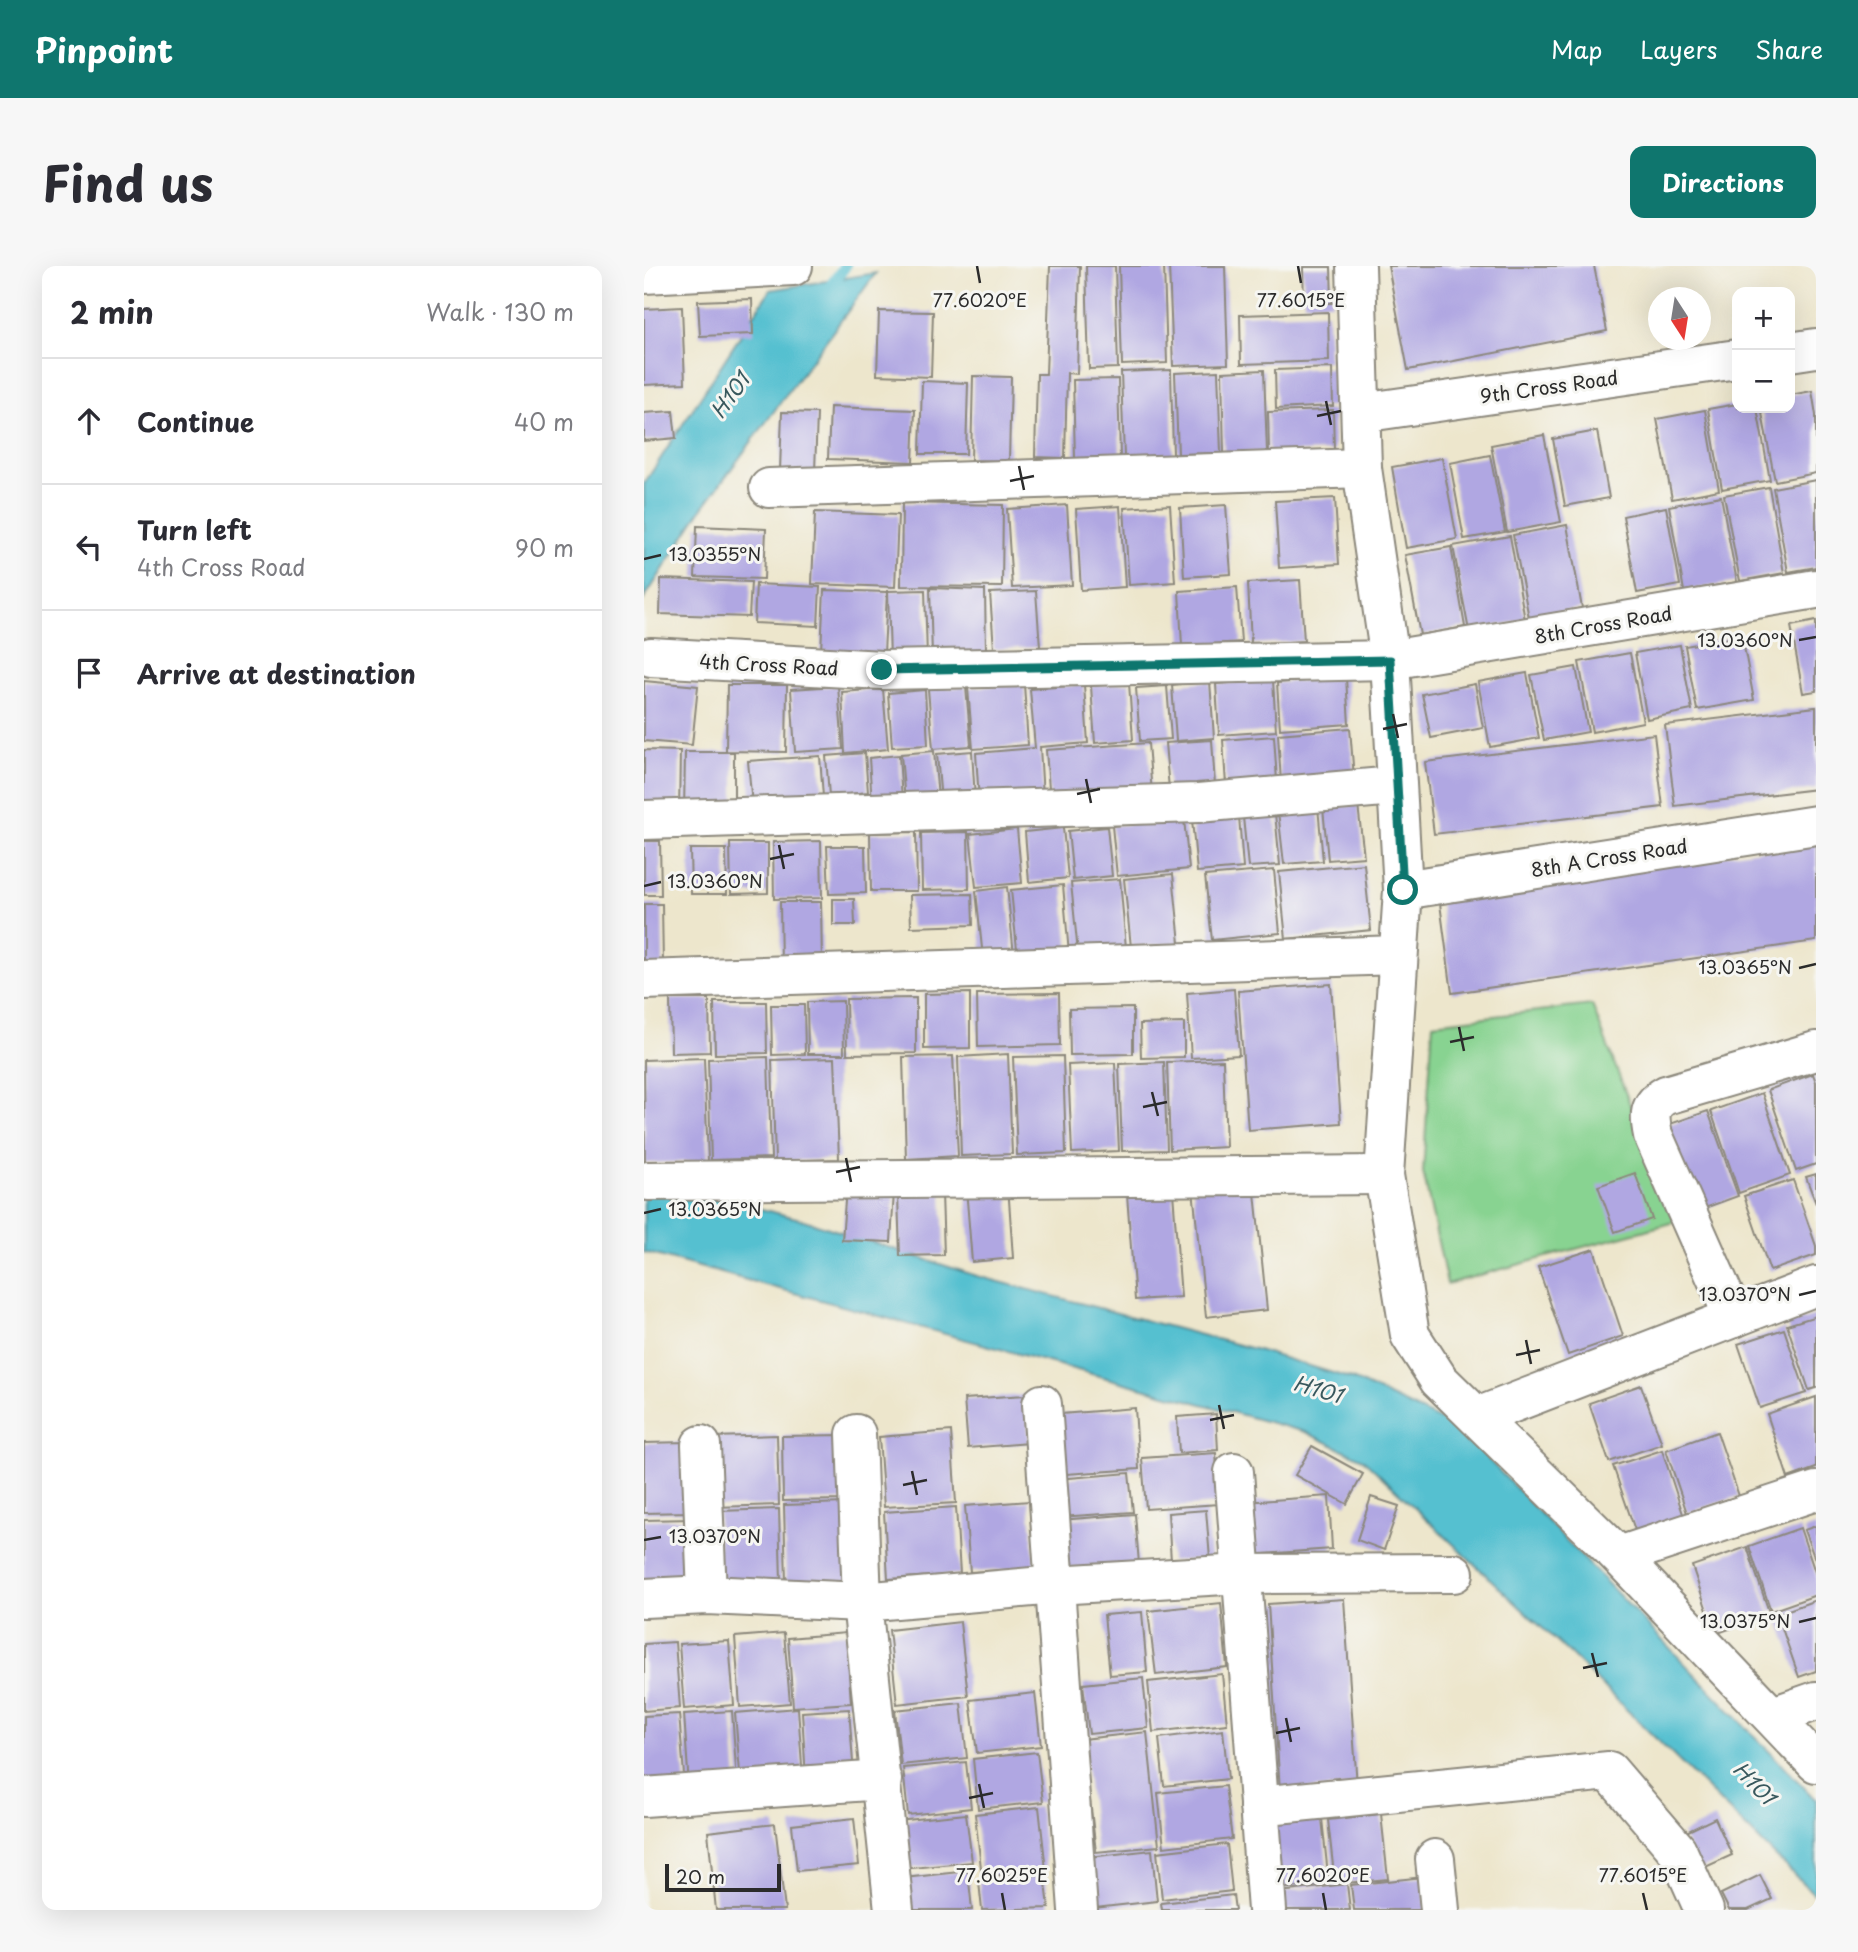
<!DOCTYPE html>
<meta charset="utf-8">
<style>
:root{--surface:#fff;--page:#f7f7f7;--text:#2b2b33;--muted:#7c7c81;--line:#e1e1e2;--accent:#0f766e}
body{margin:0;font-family:"Playpen Sans",sans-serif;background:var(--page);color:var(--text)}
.controls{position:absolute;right:21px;top:21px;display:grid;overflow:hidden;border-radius:14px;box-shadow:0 7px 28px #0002}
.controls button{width:63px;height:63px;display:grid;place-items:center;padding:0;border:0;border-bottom:2px solid var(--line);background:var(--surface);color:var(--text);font:35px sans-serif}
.compass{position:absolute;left:1004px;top:21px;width:63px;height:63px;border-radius:50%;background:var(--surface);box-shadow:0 7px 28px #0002;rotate:168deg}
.scale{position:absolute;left:21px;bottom:18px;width:116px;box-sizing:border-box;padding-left:7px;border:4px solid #2b2b2b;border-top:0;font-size:19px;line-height:24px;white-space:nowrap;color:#2b2b2b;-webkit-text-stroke:5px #f6f6f2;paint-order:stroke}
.stop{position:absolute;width:21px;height:21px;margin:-16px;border:5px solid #0f766e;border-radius:50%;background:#fff}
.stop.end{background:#0f766e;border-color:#fff;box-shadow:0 2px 7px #0008}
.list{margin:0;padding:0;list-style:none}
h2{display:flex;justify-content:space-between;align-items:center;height:91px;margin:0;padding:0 28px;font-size:30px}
h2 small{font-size:23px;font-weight:400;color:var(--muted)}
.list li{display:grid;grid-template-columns:46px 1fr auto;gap:21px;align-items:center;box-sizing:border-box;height:126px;padding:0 28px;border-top:2px solid var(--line)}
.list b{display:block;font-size:26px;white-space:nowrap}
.list p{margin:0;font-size:23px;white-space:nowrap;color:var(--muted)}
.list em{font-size:23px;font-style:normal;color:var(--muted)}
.icon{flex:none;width:38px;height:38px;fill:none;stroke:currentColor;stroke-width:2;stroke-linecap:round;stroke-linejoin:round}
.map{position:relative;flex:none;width:1172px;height:1644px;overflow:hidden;border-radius:14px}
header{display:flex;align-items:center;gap:42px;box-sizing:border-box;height:98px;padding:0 35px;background:var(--accent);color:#fff}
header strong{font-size:33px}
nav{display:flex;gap:38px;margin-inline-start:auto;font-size:24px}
.intro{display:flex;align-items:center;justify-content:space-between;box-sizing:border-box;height:168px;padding:0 42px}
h1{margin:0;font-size:49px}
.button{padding:18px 32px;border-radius:14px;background:var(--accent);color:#fff;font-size:24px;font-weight:700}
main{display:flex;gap:42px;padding:0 42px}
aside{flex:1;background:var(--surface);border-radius:14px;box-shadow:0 7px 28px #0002}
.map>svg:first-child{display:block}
.green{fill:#88d391;stroke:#5a7f5e;stroke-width:2}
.water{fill:#55c0d0;stroke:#40767e;stroke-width:2}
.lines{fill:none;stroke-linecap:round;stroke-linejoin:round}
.stream{stroke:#55c0d0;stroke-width:12}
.building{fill:#b0a7e2}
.minor-casing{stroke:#8c887c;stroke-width:42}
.tertiary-casing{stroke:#8c887c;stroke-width:42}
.minor{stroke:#fff;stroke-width:38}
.tertiary{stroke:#fff;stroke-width:38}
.route{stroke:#0f766e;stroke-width:9}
.ticks{fill:none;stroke:#2b2b2b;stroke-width:2.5}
.labels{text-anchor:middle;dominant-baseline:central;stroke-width:6;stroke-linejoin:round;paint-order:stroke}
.street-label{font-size:19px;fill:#2b2b2b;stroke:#f6f6f2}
.water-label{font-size:21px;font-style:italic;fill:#38585d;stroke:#f6f6f2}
.ticks-label{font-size:18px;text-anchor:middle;fill:#2b2b2b;stroke:#f6f6f2;stroke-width:6;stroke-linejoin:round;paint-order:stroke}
</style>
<header>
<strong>Pinpoint</strong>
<nav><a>Map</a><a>Layers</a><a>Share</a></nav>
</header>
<div class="intro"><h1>Find us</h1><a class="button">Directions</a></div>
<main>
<aside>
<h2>2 min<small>Walk · 130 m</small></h2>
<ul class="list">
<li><svg class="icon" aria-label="ahead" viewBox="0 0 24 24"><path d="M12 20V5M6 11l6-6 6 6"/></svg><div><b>Continue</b></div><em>40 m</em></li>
<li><svg class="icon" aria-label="left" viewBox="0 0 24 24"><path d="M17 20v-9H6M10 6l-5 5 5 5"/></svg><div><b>Turn left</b><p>4th Cross Road</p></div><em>90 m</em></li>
<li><svg class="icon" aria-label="arrive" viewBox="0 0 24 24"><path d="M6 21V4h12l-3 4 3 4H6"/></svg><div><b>Arrive at destination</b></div></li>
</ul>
</aside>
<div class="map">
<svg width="1172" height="1644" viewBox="0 0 1172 1644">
<rect width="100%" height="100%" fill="#f6f6f2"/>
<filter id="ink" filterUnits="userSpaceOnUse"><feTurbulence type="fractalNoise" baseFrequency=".0143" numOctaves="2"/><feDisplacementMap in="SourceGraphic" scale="14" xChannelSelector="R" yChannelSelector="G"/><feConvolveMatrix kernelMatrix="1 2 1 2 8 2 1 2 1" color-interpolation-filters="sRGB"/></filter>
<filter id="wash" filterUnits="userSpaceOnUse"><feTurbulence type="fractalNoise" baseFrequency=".00686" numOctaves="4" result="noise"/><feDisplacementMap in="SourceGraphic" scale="28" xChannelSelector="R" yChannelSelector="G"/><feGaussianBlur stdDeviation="1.57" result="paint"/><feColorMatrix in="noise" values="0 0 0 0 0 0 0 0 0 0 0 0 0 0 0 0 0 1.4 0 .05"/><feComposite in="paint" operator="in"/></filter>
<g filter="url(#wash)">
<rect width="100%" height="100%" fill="#ede6cc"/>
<polygon class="green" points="948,739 1031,956 803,1018 779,906 789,757"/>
<g class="water">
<polygon points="232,7 57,244 0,333 0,218 126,24"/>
<polygon points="0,920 43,924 160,954 333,1010 610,1083 708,1113 815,1163 1172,1534 1172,1630 928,1390 719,1193 661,1166 0,986"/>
</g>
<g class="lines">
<polyline class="stream" points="183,25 201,0"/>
</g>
<g id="blocks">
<g class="building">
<polygon points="406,0 436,0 433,108 423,107 421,192 391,191 393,108 402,108"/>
<polygon points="442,0 471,0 474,102 445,103"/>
<polygon points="475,0 520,0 523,97 478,99"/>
<polygon points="525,0 581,0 584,98 529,100"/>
<polygon points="744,0 950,0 963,65 764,104"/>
<polygon points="659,1 687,1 688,37 660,37"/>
<polygon points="108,33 109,68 56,70 54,35"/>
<polygon points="38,41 41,117 0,119 0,43"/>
<polygon points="235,45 289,46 287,111 233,109"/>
<polygon points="684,46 685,95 597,98 596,49"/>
<polygon points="688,102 689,140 632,143 631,104"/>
<polygon points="527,104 529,189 480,191 477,106"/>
<polygon points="620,104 623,186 580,188 578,106"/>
<polygon points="574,105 577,187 534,188 531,107"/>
<polygon points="329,110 367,111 365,195 327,194"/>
<polygon points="474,113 476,191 431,192 429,114"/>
<polygon points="278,115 324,117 322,188 276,188"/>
<polygon points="1168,125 1172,149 1172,207 1131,215 1117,142 1146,142 1146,129"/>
<polygon points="1093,138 1093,142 1113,142 1126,214 1078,223 1064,143"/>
<polygon points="186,141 271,144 269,196 184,193"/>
<polygon points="689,144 690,185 625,187 624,146"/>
<polygon points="1061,144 1075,224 1028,233 1013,153"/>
<polygon points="29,145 32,172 0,175 0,147"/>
<polygon points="138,146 173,147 171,206 136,205"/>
<polygon points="953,165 965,232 921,240 909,173"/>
<polygon points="900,169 917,256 863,266 847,179"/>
<polygon points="846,189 861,266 820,273 806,197"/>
<polygon points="798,192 813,273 762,282 748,201"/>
<polygon points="1172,214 1172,301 1144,306 1129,222"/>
<polygon points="1125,221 1140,307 1096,315 1080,229"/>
<polygon points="1077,230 1093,316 1040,325 1025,240"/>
<polygon points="691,232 695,298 635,302 631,235"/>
<polygon points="258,237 359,239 358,321 257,320"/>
<polygon points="423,239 428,319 368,322 363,243"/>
<polygon points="526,239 531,316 485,319 480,242"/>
<polygon points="582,239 587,308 540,311 536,242"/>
<polygon points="476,240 481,321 437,324 432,243"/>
<polygon points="1022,241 1036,319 993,327 979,250"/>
<polygon points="171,246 254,249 251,321 168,318"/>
<polygon points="923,259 938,342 885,352 869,269"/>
<polygon points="53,260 122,263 120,313 51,311"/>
<polygon points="866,270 881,354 825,365 809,280"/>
<polygon points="807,281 821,361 776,369 761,289"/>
<polygon points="17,313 107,316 105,351 16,348"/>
<polygon points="656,314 660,375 607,378 604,317"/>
<polygon points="112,318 176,321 174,360 110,357"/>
<polygon points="593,321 597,376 538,380 535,325"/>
<polygon points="286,322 341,324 342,387 288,389"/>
<polygon points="180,324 243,326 240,388 177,385"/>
<polygon points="281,324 283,392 246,393 244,325"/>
<polygon points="392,325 396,381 350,383 346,327"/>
<polygon points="1172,355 1172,425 1159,427 1147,360"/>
<polygon points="1098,370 1110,434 1053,444 1041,380"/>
<polygon points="1036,379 1048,444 1003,453 991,387"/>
<polygon points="986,387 999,456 948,466 935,396"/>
<polygon points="932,401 944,466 900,474 887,409"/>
<polygon points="883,407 895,472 846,481 834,416"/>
<polygon points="702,412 705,458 636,463 633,417"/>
<polygon points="629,414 632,465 575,469 572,418"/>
<polygon points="0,415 54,420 48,479 0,475"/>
<polygon points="566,415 570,472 532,475 528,419"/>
<polygon points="485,417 489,474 451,477 447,420"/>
<polygon points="380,418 384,479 329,483 324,422"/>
<polygon points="831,418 839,462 787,472 778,428"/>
<polygon points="83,419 143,419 142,486 82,485"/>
<polygon points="440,419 444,477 396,481 399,531 335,536 332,487 391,482 386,423"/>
<polygon points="194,420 199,483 151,486 147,423"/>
<polygon points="523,420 527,473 496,475 492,422"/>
<polygon points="322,421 327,480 289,483 284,423"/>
<polygon points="239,423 244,483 201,487 198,426"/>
<polygon points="281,424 284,479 248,481 244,427"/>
<polygon points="1172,441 1172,523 1031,540 1021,459"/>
<polygon points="706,462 710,512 637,517 634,468"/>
<polygon points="1010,468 1019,541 790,568 781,496"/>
<polygon points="630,470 633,515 582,519 579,474"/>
<polygon points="568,474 571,519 525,523 521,477"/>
<polygon points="504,477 508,528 406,535 402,484"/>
<polygon points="0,484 36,485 35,548 0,547"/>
<polygon points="290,485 294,533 261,536 257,488"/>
<polygon points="328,485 331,533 297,536 293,488"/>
<polygon points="41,486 90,486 90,546 40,547"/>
<polygon points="221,487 224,526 185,530 182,490"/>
<polygon points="255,489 258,534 228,537 225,492"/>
<polygon points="176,490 180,544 109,550 104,495"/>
<polygon points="714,539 720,591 684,594 679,542"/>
<polygon points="674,541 679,595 640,598 634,545"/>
<polygon points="631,547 636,599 604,601 599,551"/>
<polygon points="595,550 599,602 553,606 548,554"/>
<polygon points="540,553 545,603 473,610 468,560"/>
<polygon points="463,561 468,610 429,614 424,565"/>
<polygon points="419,562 424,612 385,616 381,566"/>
<polygon points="373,563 378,617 332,621 326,568"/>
<polygon points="272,566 273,625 227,625 226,567"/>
<polygon points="324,566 325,623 278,624 277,567"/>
<polygon points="0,575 16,575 17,629 0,629"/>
<polygon points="177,575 178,632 130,633 129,576"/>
<polygon points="1172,576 1172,675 808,727 795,630"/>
<polygon points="86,577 124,577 124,627 87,628"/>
<polygon points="183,580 221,580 222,627 185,628"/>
<polygon points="46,583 82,583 83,628 47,628"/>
<polygon points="720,598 727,664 642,673 635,606"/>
<polygon points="630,604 636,667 568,674 561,610"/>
<polygon points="529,608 536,677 487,681 480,613"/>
<polygon points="476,613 482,682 434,687 427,617"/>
<polygon points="419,619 425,688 374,693 367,624"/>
<polygon points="363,621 370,689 339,692 332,625"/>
<polygon points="328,628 329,659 267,661 266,629"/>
<polygon points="189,633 210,633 211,659 189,659"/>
<polygon points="136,636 177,636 178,700 137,701"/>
<polygon points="0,638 18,638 19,700 0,701"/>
<polygon points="687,718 697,857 604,864 594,725"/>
<polygon points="590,723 595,789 547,792 543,727"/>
<polygon points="326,727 326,782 280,783 280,728"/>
<polygon points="415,727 416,779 334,781 333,728"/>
<polygon points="272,732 272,787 203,788 202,733"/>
<polygon points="26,733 65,733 66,786 27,787"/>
<polygon points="199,735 200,788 164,788 163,736"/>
<polygon points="70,736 122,736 123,787 71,788"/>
<polygon points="127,739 160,739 161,788 128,789"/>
<polygon points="489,742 489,788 426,789 425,743"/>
<polygon points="540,757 540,791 497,792 496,758"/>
<polygon points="364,788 368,888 317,890 314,791"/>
<polygon points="309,790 314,890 262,893 259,791"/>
<polygon points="419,790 422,887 373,889 369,791"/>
<polygon points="124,791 127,892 67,894 64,793"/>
<polygon points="60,792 64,895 1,897 0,794"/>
<polygon points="191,792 195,893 131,895 128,794"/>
<polygon points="579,794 582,881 526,884 523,796"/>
<polygon points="520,796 523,884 478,885 475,798"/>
<polygon points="471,797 475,885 428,887 424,799"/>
<polygon points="1169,808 1172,816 1172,898 1152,905 1124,824"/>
<polygon points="1118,827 1146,909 1095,927 1067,845"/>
<polygon points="1064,845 1094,930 1050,946 1020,860"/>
<polygon points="991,907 1008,953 971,966 954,920"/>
<polygon points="1172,908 1172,938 1162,911"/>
<polygon points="1149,914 1172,980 1172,989 1126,1005 1100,930"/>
<polygon points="610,917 623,1044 562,1051 549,923"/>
<polygon points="364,919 369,992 328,996 322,922"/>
<polygon points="202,922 250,925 247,976 198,974"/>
<polygon points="529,926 537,1031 491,1034 483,929"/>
<polygon points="298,927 300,989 256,990 254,929"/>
<polygon points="950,983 979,1070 924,1089 894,1001"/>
<polygon points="1172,1050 1172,1122 1165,1124 1143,1059"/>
<polygon points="1140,1063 1162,1127 1116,1142 1094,1078"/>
<polygon points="997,1119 1018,1178 965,1196 945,1137"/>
<polygon points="382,1129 385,1177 324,1182 320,1133"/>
<polygon points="1172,1131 1172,1202 1144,1212 1123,1148"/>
<polygon points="491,1142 495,1203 422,1208 417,1148"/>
<polygon points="572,1148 574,1184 535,1187 533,1151"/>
<polygon points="307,1165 312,1237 240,1241 235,1171"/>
<polygon points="1073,1166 1095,1230 1043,1247 1022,1184"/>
<polygon points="133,1169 135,1239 71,1241 69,1171"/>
<polygon points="200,1169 202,1234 139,1235 138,1170"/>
<polygon points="44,1176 46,1246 0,1247 0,1177"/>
<polygon points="668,1180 719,1208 703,1238 651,1209"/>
<polygon points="1018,1184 1040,1251 992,1267 969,1200"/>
<polygon points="572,1187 575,1238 502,1243 498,1192"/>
<polygon points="485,1207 489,1246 415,1251 413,1213"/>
<polygon points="685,1230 688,1283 605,1289 601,1236"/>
<polygon points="727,1231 755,1240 740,1284 713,1274"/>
<polygon points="385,1235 391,1302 326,1306 321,1240"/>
<polygon points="202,1237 204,1316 142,1317 140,1239"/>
<polygon points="312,1241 316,1308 244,1313 240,1246"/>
<polygon points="135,1243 137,1316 75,1317 74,1245"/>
<polygon points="562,1244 566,1293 527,1295 524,1247"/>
<polygon points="491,1248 495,1298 420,1303 416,1254"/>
<polygon points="49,1253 51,1323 0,1325 0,1254"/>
<polygon points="1172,1260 1172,1296 1160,1264"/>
<polygon points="1156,1262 1172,1309 1172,1329 1127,1345 1105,1280"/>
<polygon points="1103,1281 1126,1349 1071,1368 1048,1300"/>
<polygon points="700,1333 713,1520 636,1525 624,1338"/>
<polygon points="1172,1334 1172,1405 1155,1411 1133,1348"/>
<polygon points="577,1337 583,1401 512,1409 504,1345"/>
<polygon points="498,1346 503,1406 466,1409 460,1349"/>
<polygon points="316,1356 324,1430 253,1438 245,1364"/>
<polygon points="140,1367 146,1437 96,1441 91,1371"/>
<polygon points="202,1367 207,1437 149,1441 144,1372"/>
<polygon points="85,1375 90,1439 40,1443 35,1378"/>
<polygon points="31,1376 36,1442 0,1445 0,1378"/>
<polygon points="578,1408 583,1458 509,1466 504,1416"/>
<polygon points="499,1412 504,1462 445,1468 439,1418"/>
<polygon points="391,1427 397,1480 333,1487 326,1434"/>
<polygon points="317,1437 323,1492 257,1499 251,1444"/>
<polygon points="154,1442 159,1514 97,1519 91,1447"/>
<polygon points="205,1443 210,1510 162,1513 158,1446"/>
<polygon points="88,1445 93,1517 45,1521 40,1448"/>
<polygon points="35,1448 41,1521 0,1525 0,1450"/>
<polygon points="579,1464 584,1513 520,1520 515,1472"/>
<polygon points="503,1466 515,1580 452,1586 439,1473"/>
<polygon points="393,1486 399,1536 334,1543 329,1493"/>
<polygon points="322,1496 327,1542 264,1549 259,1502"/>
<polygon points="581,1520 588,1573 520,1581 514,1527"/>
<polygon points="395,1541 402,1604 338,1611 331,1548"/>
<polygon points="322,1548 328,1596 259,1603 253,1555"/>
<polygon points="737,1548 744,1613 691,1618 684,1554"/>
<polygon points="210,1552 215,1599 153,1605 148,1559"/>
<polygon points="1071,1552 1088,1589 1055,1604 1038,1568"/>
<polygon points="678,1553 685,1618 635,1623 628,1558"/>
<polygon points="131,1558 141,1644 72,1644 64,1566"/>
<polygon points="583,1578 588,1625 518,1633 513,1586"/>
<polygon points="508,1584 513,1635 451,1642 445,1591"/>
<polygon points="324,1605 328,1644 263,1644 260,1612"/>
<polygon points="401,1608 405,1642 338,1644 335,1616"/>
<polygon points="1116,1609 1128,1633 1104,1644 1085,1644 1077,1628"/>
<polygon points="779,1611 782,1644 710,1644 707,1619"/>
<polygon points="703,1618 706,1644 638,1644 636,1626"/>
<polygon points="589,1629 591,1644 518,1644 517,1637"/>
</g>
</g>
</g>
<g filter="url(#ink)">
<use href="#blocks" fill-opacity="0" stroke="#8c887c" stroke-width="2"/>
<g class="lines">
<g class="minor-casing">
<g id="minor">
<polyline points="712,0 718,202 746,394 759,624 740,909 766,1069 795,1114 975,1290 1172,1497"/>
<polyline points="1146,86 1172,82"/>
<polyline points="717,147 1093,93"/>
<polyline points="125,222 718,202"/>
<polyline points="7,391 238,404 746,394 1172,323"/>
<polyline points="0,554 554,537 751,520"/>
<polyline points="759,624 1172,559"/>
<polyline points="0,714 754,689"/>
<polyline points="4,915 740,909"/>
<path d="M1090,1052L1009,869C1005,850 1004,839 1022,829L1172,785"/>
<polyline points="398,1138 434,1644"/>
<polyline points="833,1151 1172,1020"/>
<polyline points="212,1168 218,1336 250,1644"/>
<polyline points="57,1179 63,1329"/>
<polyline points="590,1206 623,1644"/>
<polyline points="975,1290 1172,1225"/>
<polyline points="0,1332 63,1329 218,1336 411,1319 598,1308 810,1307"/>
<polyline points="1129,1450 1172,1435"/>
<polyline points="0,1531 238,1514"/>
<polyline points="615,1540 965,1505 1033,1584 1060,1644"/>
<polyline points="791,1593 796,1644"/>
</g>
</g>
<g class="tertiary-casing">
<polyline id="tertiary" points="0,8 149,0"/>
</g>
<use href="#minor" class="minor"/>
<use href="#tertiary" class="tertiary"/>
</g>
</g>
<g class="lines" filter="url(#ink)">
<polyline class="route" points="238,404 746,394 759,624"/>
</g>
<path class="ticks" d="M333,0L336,17M654,0L657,17M682,135L687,159M673,150L697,145M375,200L380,224M366,215L390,210M0,293L17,289M1155,374L1172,371M749,448L754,472M739,463L763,458M442,513L447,537M433,528L456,523M135,579L140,603M126,593L150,588M0,620L17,616M1155,702L1172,698M815,761L820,785M806,776L830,771M508,826L514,850M499,841L523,836M202,892L207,916M192,906L216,901M0,947L17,943M1155,1029L1172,1025M882,1074L887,1098M872,1089L896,1084M575,1139L580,1163M566,1154L590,1149M268,1205L273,1229M259,1219L283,1214M0,1274L17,1271M1155,1356L1172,1352M948,1387L954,1411M939,1402L963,1397M642,1452L647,1476M632,1467L656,1462M335,1518L340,1542M325,1532L349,1527M358,1627L361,1644M679,1627L682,1644M999,1627L1003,1644"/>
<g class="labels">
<g class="street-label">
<text transform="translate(905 120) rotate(-8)">9th Cross Road</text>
<text transform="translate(959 358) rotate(-10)">8th Cross Road</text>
<text transform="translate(125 398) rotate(3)">4th Cross Road</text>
<text transform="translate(965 591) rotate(-9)">8th A Cross Road</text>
</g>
<g class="water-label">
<text transform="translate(85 129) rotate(-54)">H101</text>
<text transform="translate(674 1122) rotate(16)">H101</text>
<text transform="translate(1111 1516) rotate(46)">H101</text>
</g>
</g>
<g class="ticks-label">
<text x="336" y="41">77.6020°E</text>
<text x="657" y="41">77.6015°E</text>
<text x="71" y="295">13.0355°N</text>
<text x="1101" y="381">13.0360°N</text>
<text x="71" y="622">13.0360°N</text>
<text x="1101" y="708">13.0365°N</text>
<text x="71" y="950">13.0365°N</text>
<text x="1101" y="1035">13.0370°N</text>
<text x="71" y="1277">13.0370°N</text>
<text x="1101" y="1362">13.0375°N</text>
<text x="358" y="1616">77.6025°E</text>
<text x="679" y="1616">77.6020°E</text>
<text x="999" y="1616">77.6015°E</text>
</g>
</svg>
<div class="controls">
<button>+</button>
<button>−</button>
</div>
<svg class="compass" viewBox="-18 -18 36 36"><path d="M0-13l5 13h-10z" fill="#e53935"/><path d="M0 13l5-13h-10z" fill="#7c7c81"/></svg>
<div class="scale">20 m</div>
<div class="stop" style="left:759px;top:624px"></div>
<div class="stop end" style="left:238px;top:404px"></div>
</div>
</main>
